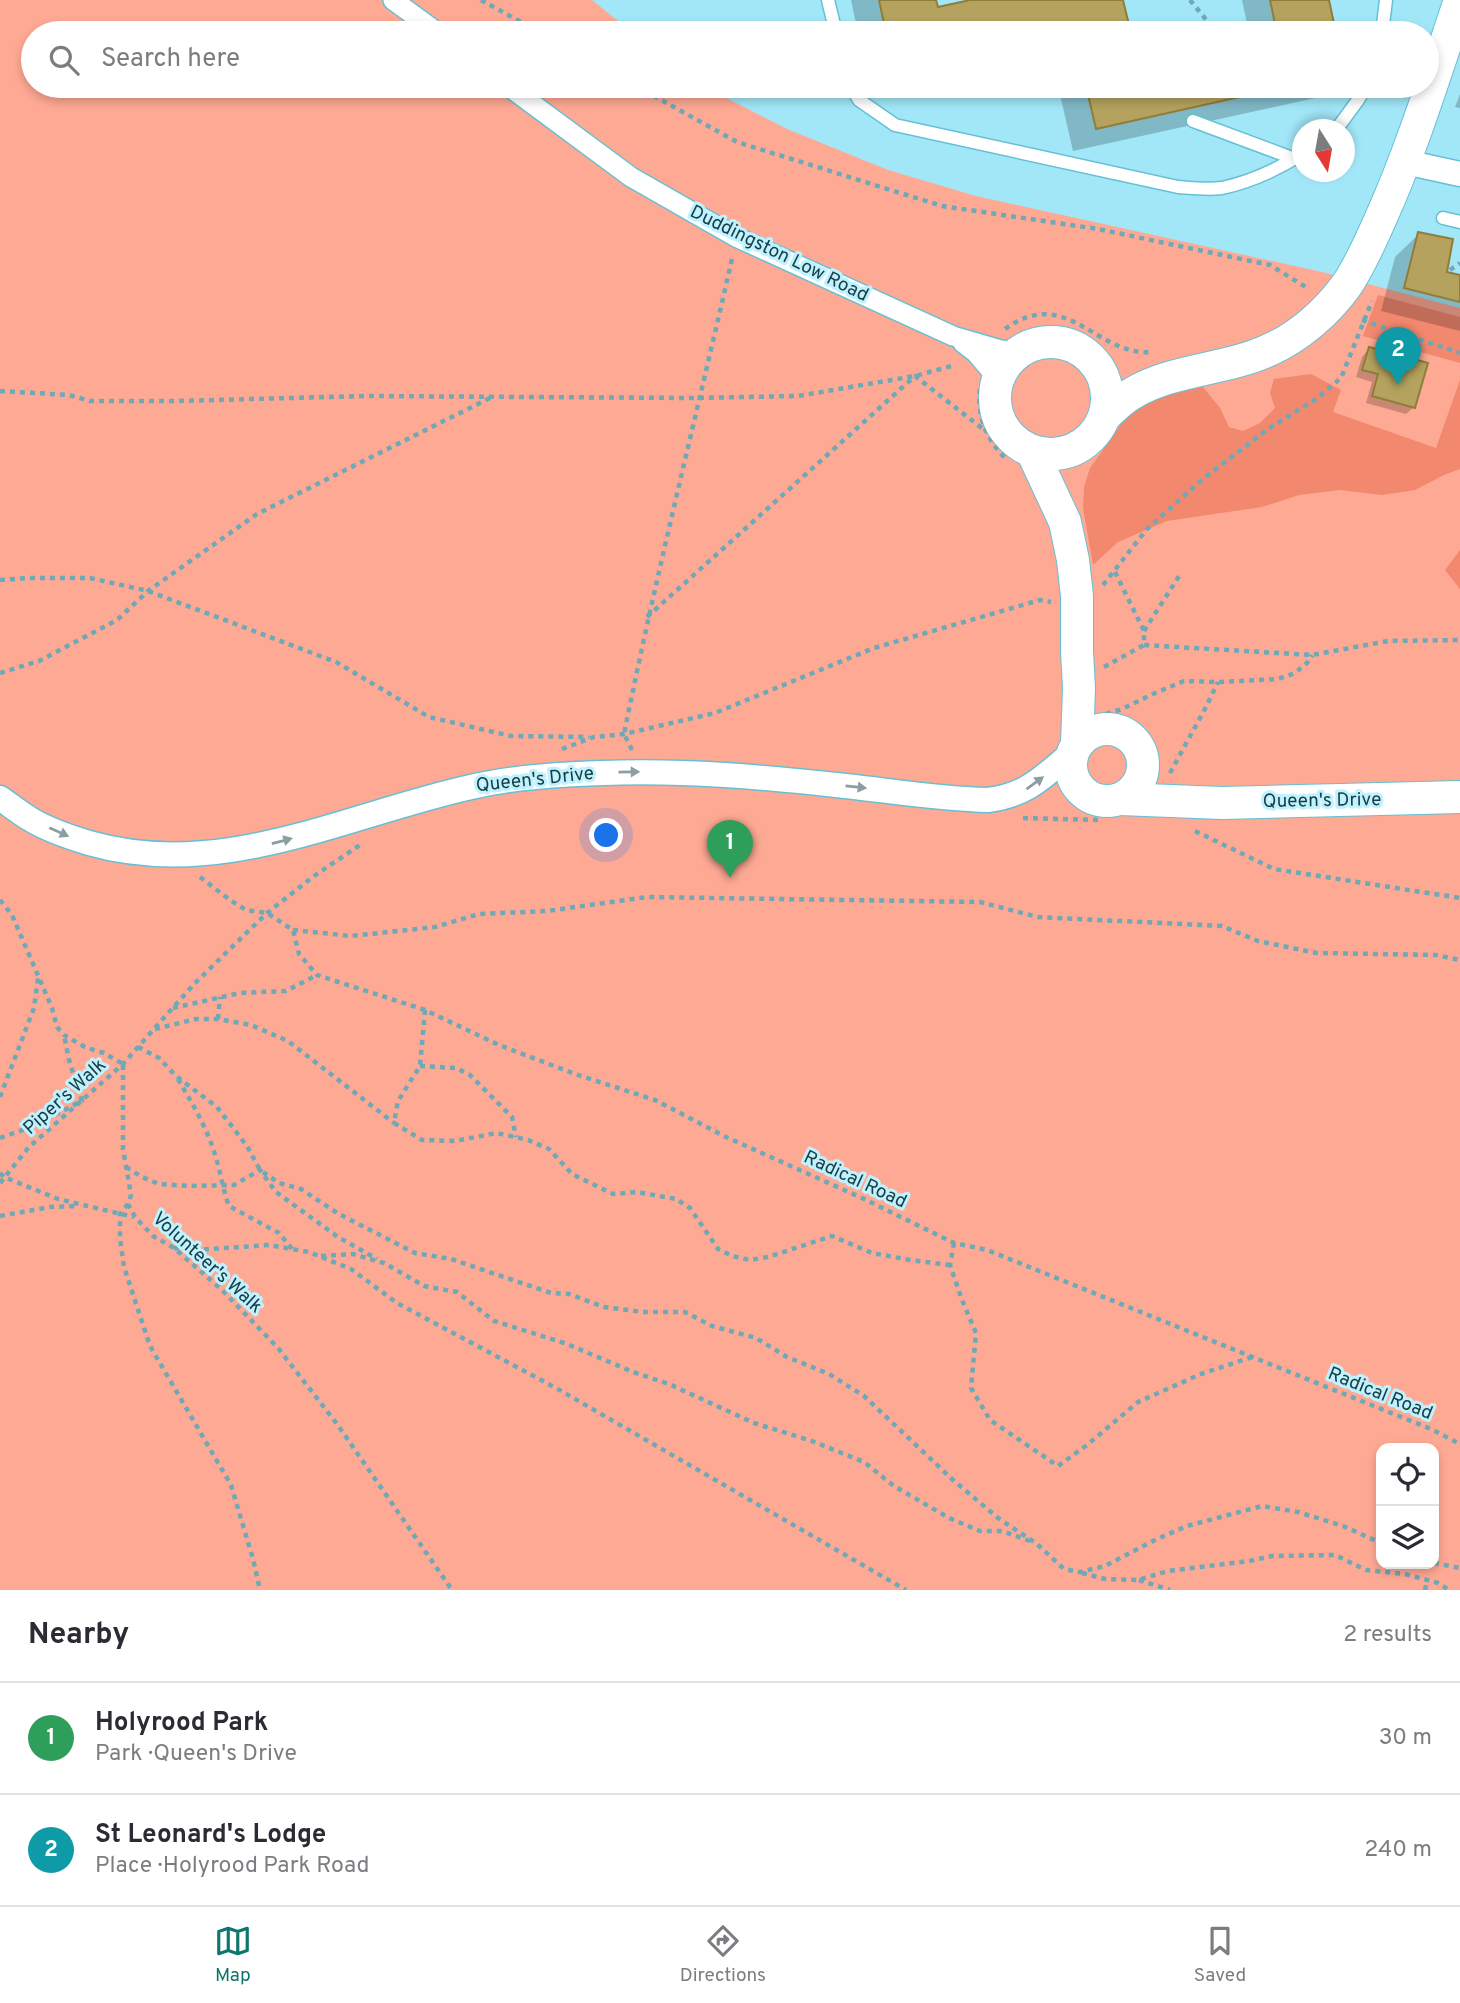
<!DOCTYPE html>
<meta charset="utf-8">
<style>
:root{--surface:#fff;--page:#f2f2f3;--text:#2b2b33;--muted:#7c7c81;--line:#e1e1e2;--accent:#0f766e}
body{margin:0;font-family:Overpass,sans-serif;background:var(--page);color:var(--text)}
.controls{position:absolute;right:21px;bottom:21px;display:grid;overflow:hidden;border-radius:14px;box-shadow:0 4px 10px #0003}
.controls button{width:63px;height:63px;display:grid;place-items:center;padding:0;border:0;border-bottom:2px solid var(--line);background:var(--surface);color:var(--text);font:35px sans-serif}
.compass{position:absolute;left:1292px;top:119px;width:63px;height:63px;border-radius:50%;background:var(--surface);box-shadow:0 4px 10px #0003;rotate:169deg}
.you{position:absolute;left:607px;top:836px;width:24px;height:24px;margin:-18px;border:5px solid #fff;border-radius:50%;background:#1a73e8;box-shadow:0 0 0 10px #1a73e833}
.badge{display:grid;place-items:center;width:46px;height:46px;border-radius:50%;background:var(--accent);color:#fff;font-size:23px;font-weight:700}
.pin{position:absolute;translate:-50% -58px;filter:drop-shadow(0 2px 4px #0008)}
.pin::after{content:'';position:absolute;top:37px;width:24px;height:21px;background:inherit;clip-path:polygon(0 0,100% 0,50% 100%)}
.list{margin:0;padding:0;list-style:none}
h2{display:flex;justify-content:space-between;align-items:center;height:91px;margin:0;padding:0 28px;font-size:30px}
h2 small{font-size:23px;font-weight:400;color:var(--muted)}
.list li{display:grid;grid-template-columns:46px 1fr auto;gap:21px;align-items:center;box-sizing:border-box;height:112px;padding:0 28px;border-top:2px solid var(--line)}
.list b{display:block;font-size:26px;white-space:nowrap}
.list p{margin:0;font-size:23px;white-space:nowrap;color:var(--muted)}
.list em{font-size:23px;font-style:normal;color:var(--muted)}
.icon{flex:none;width:38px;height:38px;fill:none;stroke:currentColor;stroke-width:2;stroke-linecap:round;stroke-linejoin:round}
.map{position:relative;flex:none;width:1460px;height:1590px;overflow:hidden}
.search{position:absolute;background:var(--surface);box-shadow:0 4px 10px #0003;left:21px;right:21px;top:21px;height:77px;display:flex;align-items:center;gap:18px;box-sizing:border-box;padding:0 24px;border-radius:38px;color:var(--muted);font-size:26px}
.sheet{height:315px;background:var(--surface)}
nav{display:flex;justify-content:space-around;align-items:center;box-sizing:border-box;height:98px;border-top:2px solid var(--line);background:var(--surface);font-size:19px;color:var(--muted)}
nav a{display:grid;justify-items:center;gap:4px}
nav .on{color:var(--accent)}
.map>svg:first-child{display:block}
.green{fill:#fea994;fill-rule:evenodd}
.forest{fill:#f2886e}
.shadow{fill:#0003}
.building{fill:#b4a25e;stroke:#907d39;stroke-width:2}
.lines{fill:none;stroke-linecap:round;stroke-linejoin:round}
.service-casing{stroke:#66c0d5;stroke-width:15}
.pedestrian-casing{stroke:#66c0d5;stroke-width:22}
.minor-casing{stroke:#66c0d5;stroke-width:27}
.tertiary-casing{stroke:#66c0d5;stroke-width:34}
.path{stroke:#6fa8b6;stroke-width:4.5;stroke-dasharray:5 5;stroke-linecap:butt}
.service{stroke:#fff;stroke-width:12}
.pedestrian{stroke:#fff;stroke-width:19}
.minor{stroke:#fff;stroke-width:24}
.tertiary{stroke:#fff;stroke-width:32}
.oneway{fill:#8b9ea2}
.labels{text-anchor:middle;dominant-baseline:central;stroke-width:6;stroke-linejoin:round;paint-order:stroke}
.street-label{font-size:19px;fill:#173d45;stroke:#bff2fe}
</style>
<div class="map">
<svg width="1460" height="1590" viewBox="0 0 1460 1590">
<rect width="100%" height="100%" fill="#a2e7f8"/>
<path class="green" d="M0,0H592L633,33H33V86H703L787,129L888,170L976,196L1322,272L1460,308V1590H0ZM1381,1448H1434V1564H1381Z"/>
<g class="forest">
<polygon points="1378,295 1460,317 1460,363 1363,336"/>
<polygon points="1311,374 1341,390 1333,412 1436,448 1460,380 1460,469 1444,475 1415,490 1382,495 1340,490 1299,495 1262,507 1167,521 1118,542 1093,565 1083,508 1084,487 1090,468 1120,426 1127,414 1143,403 1171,394 1203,387 1220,408 1229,427 1243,431 1260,423 1275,408 1270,393 1274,379"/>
<polygon points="1460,550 1460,589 1445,570"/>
</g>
<g class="shadow">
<polygon points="851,0 934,0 936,9 978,0 1122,0 1129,33 858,33"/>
<polygon points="1242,0 1327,0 1334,33 1249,33"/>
<polygon points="870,86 909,86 871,94"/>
<polygon points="1058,86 1331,86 1320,97 1073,151"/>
<polygon points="1460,94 1460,108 1455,107"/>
<polygon points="1419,234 1445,273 1460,276 1460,331 1381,311 1395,257"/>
<polygon points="1369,349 1414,407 1406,414 1366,403 1372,382 1356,377 1362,357"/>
</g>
<g class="building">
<polygon points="879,0 936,0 938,7 970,0 1123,0 1131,33 886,33"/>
<polygon points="1270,0 1329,0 1336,33 1277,33"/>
<polygon points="1086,86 1252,86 1253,94 1096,129"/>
<polygon points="1418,232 1453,239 1447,272 1460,275 1460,302 1404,288"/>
<polygon points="1369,347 1428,363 1415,408 1372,396 1378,374 1362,370"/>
</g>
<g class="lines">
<g class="service-casing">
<g id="service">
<polyline points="828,0 836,33"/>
<polyline points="1382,33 1386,0"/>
<path d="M851,86L859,100L895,125L1178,187C1192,188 1207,190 1222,188C1250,182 1278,169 1302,154"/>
<polyline points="1193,121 1295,159"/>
<polyline points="1336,130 1358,100 1366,86"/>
<polyline points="1443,218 1460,222"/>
</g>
</g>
<g class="pedestrian-casing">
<g id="pedestrian">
<polyline points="393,0 438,33"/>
<polyline points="508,86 631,177 736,237 953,336 1001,350 1018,352"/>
<polyline points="963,343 976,353 998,379"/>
</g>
</g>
<g class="minor-casing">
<g id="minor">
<polyline points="1405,162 1460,174"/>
<path d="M0,798C10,805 20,813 30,819C48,830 69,837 89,843C221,881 345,815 471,787C510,778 562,774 603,773C684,770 765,777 845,786C892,791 940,799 988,800C1028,795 1044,776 1074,751"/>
</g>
</g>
<g class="tertiary-casing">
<g id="tertiary">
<circle cx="1051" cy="398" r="56"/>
<path d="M1104,417C1113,408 1122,399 1133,393C1173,369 1226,370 1269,350C1299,337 1327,312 1346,286C1360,266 1370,242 1380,220C1412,149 1435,74 1460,0"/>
<polyline points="1032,451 1065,522 1073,560 1077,596 1077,652 1079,688 1077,744"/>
<circle cx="1107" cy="765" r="36"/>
<polyline points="1120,799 1222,803 1460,797"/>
</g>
</g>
<g class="path">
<polyline points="481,0 541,33"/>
<polyline points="1190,0 1217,33"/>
<polyline points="636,86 737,142 942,206 1098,229 1270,265 1309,289"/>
<polyline points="1450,270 1460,263"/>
<polyline points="1362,320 1460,353"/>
<path d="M1005,329C1067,284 1097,357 1152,352"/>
<path d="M980,389C977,417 986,439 1006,459"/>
<polyline points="0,391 69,395 90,401 179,401 364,396 691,398 798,396 915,376 955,365"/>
<polyline points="1115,572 1144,631 1144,645 1312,655 1388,641 1460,640"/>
<polyline points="0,580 27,578 90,578 148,591 336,662 429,717 511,736 589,737"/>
<polyline points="1103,585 1147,529 1204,478 1268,429 1316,399 1341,378 1372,301"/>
<polyline points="647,617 915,376 983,429"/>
<polyline points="1144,631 1181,573"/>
<polyline points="1104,667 1144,645"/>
<polyline points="0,673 39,661 117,620 148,591 257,514 492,397"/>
<polyline points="1106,714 1122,709 1153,694 1184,681 1218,682 1278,679 1295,673 1307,663 1312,655"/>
<polyline points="562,749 594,737 624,734 715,713 874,648 1040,600 1051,602"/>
<path d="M632,750L624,734C656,575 696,417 732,259"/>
<polyline points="1170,773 1206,707 1218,682"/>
<polyline points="1023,818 1102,820"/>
<polyline points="1195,831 1274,869 1460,898"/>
<polyline points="200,877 230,900 246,910 267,913 293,930 299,954 317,975 425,1010 499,1045 575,1074 655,1100 726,1137 862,1198 954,1243 987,1250 1431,1429 1460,1444"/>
<polyline points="0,900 12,915 52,1008 57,1027 64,1035 85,1047 104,1053 123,1064"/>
<polyline points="293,930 351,936 435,927 479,914 547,911 647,897 980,902 1038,917 1222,926 1258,941 1317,953 1436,955 1460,960"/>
<polyline points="173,1008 240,993 286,991 317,975"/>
<polyline points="425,1010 420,1066 398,1101 394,1123 422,1140 455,1141 497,1133 528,1140 549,1149 572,1174 613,1194 637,1192 676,1199 690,1208 718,1249 732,1256 750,1260 768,1257 832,1236 872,1253 910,1260 950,1265"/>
<polyline points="218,1019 220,997"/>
<polyline points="155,1029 196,1019 218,1019 251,1025 288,1041 394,1123"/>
<polyline points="138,1047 159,1058 176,1076 217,1107 247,1146 260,1170 279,1183 301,1189 339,1214 415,1253 451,1259 551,1293 569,1294 604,1307 643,1312 685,1312 712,1326 756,1338 787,1357 829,1374 864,1396 952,1479 998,1518 1037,1544 1064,1569 1080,1572 1105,1566 1155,1540 1187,1526 1262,1506 1298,1512 1343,1526 1381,1543"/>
<polyline points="123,1065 123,1149 131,1195 128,1204 135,1217 153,1236 174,1248 223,1291 278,1348 337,1424 452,1590"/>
<polyline points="420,1066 456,1068 470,1075 512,1117 516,1137"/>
<path d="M178,1079C193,1105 208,1129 216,1158C221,1174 223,1190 229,1206L279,1233L292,1249"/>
<polyline points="0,1097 34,1008 38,978"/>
<polyline points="0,1138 31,1127 82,1101 69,1060 64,1035"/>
<polyline points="126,1167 142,1177 159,1184 190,1186 234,1185 260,1170 276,1192 338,1237 377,1259"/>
<polyline points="0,1173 4,1177 58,1199 134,1217"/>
<polyline points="0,1183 29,1147 123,1064 194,984 267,913 314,876 360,845"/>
<polyline points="128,1204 120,1214 120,1239 124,1267 150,1346 231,1485 253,1559 260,1590"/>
<polyline points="0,1216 50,1207 79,1206"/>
<polyline points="954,1243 950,1265 962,1300 976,1333 971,1388 990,1420 1058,1466 1087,1445 1138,1402 1201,1374 1252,1357"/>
<polyline points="174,1248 196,1250 269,1245 309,1252 351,1269 397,1303 556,1388 906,1590"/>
<polyline points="321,1256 353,1254 384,1263 424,1286 457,1292 494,1321 567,1344 633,1372 669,1384 754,1423 812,1441 864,1462 894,1486 949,1518 980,1531 1002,1531 1030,1541"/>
<polyline points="1434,1563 1460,1568"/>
<polyline points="1082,1573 1105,1579 1138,1580 1168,1571 1249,1561 1272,1556 1335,1555 1366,1570 1405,1574 1438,1583 1449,1590"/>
<polyline points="1139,1580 1170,1590"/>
<polyline points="1425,1590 1427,1580"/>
</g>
<use href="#service" class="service"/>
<use href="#pedestrian" class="pedestrian"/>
<use href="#minor" class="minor"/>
<use href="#tertiary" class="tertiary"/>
</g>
<defs><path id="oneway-solid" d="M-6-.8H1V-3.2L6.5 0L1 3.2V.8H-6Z" transform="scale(1.75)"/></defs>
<g class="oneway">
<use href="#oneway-solid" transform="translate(629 772) rotate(-1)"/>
<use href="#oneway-solid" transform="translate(1035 783) rotate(-36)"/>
<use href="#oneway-solid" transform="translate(856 787) rotate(6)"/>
<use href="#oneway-solid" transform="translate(59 832) rotate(24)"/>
<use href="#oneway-solid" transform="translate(282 841) rotate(-15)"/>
</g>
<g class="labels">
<g class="street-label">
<text transform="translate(779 254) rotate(26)">Duddingston Low Road</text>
<text transform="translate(535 780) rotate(-6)">Queen's Drive</text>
<text transform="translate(1322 801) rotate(-1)">Queen's Drive</text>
<text transform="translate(65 1097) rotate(-42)">Piper's Walk</text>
<text transform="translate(855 1180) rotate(25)">Radical Road</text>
<text transform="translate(207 1263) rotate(42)">Volunteer's Walk</text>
<text transform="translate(1380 1394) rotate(22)">Radical Road</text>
</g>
</g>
</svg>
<div class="controls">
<button><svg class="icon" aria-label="locate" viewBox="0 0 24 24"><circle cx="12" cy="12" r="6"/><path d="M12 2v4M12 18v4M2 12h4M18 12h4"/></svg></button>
<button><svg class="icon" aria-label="layers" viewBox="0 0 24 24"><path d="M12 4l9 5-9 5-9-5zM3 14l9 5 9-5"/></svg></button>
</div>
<svg class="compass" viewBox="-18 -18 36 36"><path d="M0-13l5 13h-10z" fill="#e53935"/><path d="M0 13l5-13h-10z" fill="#7c7c81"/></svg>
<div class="you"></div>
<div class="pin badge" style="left:730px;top:878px;background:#2e9e5b">1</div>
<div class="pin badge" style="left:1398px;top:385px;background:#0f9aa8">2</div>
<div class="search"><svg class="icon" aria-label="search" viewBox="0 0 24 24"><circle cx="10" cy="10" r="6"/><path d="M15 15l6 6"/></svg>Search here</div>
</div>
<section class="sheet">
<h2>Nearby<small>2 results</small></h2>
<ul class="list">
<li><span class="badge" style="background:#2e9e5b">1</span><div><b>Holyrood Park</b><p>Park · Queen's Drive</p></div><em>30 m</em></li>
<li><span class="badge" style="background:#0f9aa8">2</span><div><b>St Leonard's Lodge</b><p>Place · Holyrood Park Road</p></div><em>240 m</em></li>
</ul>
</section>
<nav>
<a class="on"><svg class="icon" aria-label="map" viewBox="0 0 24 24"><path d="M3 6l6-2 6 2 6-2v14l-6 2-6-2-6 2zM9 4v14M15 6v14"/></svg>Map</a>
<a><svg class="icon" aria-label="directions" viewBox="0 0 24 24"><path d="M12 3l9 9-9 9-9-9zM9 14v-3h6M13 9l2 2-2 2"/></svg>Directions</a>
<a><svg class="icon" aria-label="saved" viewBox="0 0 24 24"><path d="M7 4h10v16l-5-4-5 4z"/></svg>Saved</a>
</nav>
